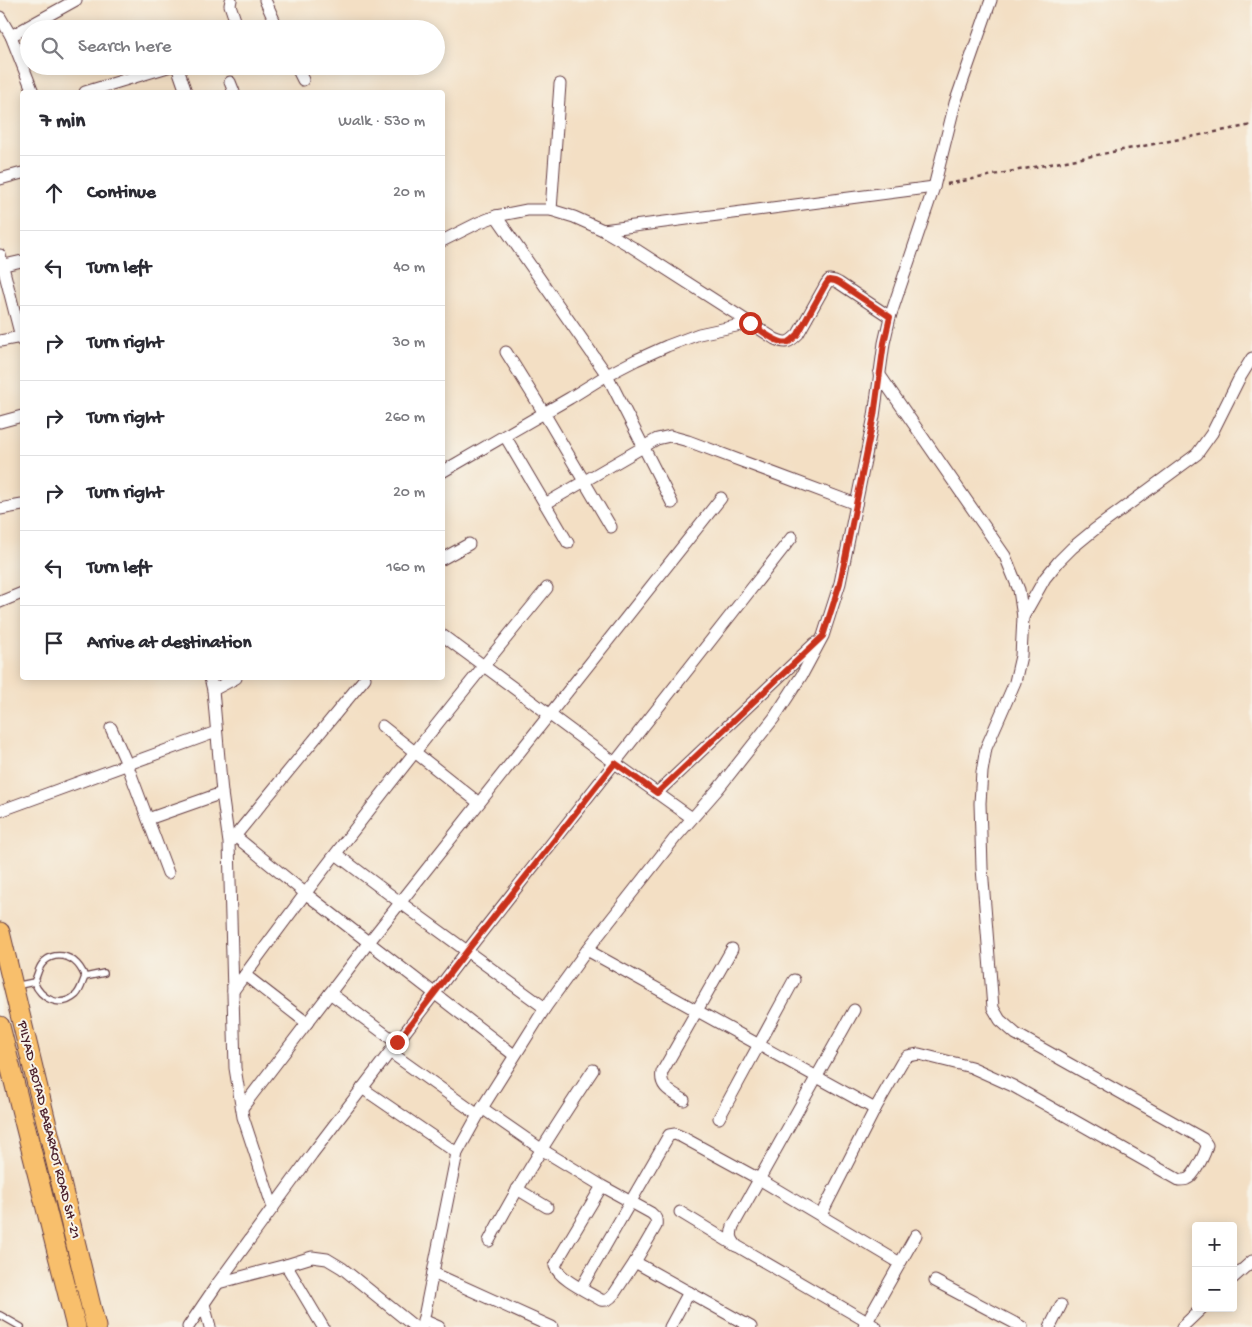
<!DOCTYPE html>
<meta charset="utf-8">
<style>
:root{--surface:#fff;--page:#f7f7f7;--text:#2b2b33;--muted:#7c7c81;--line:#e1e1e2}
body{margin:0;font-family:"Gochi Hand",sans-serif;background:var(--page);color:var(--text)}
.controls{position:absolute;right:15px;bottom:15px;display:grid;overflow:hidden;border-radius:5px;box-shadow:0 2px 12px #0003}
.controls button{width:45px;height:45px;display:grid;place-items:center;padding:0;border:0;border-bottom:1px solid var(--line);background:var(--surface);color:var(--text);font:25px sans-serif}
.stop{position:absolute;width:15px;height:15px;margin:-11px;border:4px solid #c8321e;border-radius:50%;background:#fff}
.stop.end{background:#c8321e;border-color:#fff;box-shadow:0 1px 5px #0008}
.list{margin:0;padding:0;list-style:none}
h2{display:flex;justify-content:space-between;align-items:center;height:65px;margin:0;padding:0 20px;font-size:21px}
h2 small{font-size:16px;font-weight:400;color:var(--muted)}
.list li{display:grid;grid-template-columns:32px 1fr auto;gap:15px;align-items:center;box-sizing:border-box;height:75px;padding:0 20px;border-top:1px solid var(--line)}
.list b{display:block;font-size:19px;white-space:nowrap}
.list em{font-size:16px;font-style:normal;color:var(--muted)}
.icon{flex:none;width:28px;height:28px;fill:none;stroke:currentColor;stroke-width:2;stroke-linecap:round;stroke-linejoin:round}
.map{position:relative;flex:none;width:1252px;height:1327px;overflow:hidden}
.search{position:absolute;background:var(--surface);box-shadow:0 2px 12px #0003;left:20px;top:20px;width:425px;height:55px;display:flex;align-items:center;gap:12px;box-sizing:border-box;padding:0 18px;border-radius:28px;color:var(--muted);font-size:19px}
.panel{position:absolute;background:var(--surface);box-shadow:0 2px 12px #0003;left:20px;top:90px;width:425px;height:590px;border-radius:5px}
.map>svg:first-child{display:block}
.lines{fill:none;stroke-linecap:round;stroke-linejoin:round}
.service-casing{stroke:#633c42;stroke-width:8}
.minor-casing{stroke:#633c42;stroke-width:13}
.primary-casing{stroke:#633c42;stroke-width:21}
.path{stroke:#633c42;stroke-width:2.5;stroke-dasharray:4 4;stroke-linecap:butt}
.service{stroke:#fff;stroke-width:5.5}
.minor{stroke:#fff;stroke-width:11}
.primary{stroke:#f8bf6c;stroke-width:19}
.route{stroke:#c8321e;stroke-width:6}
.labels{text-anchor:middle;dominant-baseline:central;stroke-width:4;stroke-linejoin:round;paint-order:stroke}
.street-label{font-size:14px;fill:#4a1f2b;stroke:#f7f3e8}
</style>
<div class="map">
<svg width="1252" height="1327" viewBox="0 0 1252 1327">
<rect width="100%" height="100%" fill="#f7f3e8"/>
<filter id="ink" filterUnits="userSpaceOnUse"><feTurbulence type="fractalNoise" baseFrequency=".02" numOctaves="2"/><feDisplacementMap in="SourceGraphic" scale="10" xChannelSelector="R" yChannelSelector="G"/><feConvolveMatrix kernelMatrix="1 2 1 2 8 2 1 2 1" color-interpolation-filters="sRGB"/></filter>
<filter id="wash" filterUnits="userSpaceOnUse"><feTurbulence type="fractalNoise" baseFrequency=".0096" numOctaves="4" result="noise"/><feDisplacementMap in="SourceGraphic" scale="20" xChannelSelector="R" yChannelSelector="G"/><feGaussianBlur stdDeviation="1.12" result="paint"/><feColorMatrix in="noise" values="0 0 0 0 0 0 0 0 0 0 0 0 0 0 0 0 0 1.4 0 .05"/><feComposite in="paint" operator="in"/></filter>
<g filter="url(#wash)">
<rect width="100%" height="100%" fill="#f3dfc4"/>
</g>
<g filter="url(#ink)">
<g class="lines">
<g class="service-casing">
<g id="service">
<path d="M34,982C41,999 60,1009 76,995C81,990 82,983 85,977L104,973"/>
<path d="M15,986L34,982C37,977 38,969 42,964C45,960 50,957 55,956C70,954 80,964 85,977"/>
<polyline points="0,1315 21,1327"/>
</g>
</g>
<g class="minor-casing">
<g id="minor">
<polyline points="231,0 230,5 238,29"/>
<polyline points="265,0 278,29"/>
<polyline points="0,17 11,36 33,92"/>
<polyline points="11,36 76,0"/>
<polyline points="177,66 186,92"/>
<polyline points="296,66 303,80"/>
<polyline points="230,82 234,92"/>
<polyline points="85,92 171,66"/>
<polyline points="0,179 22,173"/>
<polyline points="551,210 560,84"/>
<polyline points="496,216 607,375 672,503"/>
<polyline points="603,230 934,187"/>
<path d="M442,241L478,223L496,216L527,210H551L574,217L603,230L632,247L775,339C786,344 789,343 798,334L826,284L829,280L835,281L839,283L890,317"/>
<polyline points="0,255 22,341"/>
<polyline points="0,266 22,261"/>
<polyline points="0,341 21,337"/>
<polyline points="506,352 544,413 611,527"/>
<polyline points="0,422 22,416"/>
<polyline points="505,436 568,543"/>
<polyline points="442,472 570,398 607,375 636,360 667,346 699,334 750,323"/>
<polyline points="545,504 657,439 670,436 688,441 856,504"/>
<polyline points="0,509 22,505"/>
<polyline points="442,559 469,544"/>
<polyline points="0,602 22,593"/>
<polyline points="1023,617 1045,578 1059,561 1072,548 1094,530 1197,454 1212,433 1239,379 1252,358"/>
<polyline points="442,635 615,763 692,818"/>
<polyline points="210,678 213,690 222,793 229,843 235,1068 243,1117 273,1208"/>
<polyline points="213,690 236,678"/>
<polyline points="382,726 479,803"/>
<polyline points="111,728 127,764 168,873"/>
<polyline points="657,793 815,643"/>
<polyline points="0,811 216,732"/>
<polyline points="148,819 222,793"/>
<polyline points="235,836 305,893 514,1055"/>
<polyline points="231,841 365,678"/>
<polyline points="336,854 401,903 545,1008"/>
<polyline points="587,950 875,1109 821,1215"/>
<polyline points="245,975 307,1023"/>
<path d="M233,991C333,853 439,720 547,588"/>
<polyline points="330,993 397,1043"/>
<path d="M854,1010L733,1226C730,1236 731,1239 737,1246L876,1327"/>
<polyline points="390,1052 478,1115"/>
<polyline points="362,1088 457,1153"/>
<path d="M684,1100C672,1092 659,1088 662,1072L732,949"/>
<polyline points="242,1108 369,942 721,498"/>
<path d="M482,1108L541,1149L602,1186L651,1213C656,1217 657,1219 656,1226L635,1262L614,1294C610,1299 607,1301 601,1300C588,1292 560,1280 555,1266L559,1258L602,1186"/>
<path d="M875,1109L902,1062L908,1056L919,1054L971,1067L1013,1086L1179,1180C1181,1180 1185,1180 1187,1179C1194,1177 1206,1152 1207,1145L1203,1139L1016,1034L1000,1020L993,1008L982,868L980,803L982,772L986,748L1015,682L1021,656L1023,617L1019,590L1005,556L879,374"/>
<polyline points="719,1118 794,980"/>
<polyline points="517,1189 547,1207"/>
<polyline points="680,1212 736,1246"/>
<path d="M489,1241C520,1181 556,1126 593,1070"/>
<polyline points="635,1262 751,1327"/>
<polyline points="286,1265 312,1257 327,1259 342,1268 415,1327"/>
<polyline points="433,1273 552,1327"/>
<polyline points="1233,1278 1252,1261"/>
<polyline points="935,1281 1022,1327"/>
<polyline points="218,1283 286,1265 323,1327"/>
<polyline points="581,1288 669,1135 675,1134 682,1137 759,1179 900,1263"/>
<polyline points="204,1304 210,1327"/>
<polyline points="423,1320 439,1327"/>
<polyline points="188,1327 218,1283 312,1154 467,951 792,537"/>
<polyline points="422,1327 457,1153 482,1108 545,1008 587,950 675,838 718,789 774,718 802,675 823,636 840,583 874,416 884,343 890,317 934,187 955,103 991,0"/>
<polyline points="670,1327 689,1292"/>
<polyline points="864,1327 916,1235"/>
<polyline points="1050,1327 1061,1305"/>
<polyline points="1182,1327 1202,1308"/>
</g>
</g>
<g class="primary-casing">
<g id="primary">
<polyline points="0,932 96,1327"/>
<polyline points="0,1026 76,1327"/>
</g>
</g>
<polyline class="path" points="947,184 1252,125"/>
<use href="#service" class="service"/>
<use href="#minor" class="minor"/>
<use href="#primary" class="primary"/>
</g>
</g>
<g class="lines" filter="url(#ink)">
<path class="route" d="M397,1042L467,951L615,763L657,793L823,636L840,583L874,416L884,343L890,317L839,283L835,281L829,280L826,284L798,334C795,337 793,340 789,342C779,346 759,329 750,323"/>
</g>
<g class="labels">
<g class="street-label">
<text transform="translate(48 1130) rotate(76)">PILYAD -BOTAD BABARKOT ROAD SH -21</text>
</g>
</g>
</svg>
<div class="controls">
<button>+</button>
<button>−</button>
</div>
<div class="stop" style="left:750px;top:323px"></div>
<div class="stop end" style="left:397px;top:1042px"></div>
<div class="search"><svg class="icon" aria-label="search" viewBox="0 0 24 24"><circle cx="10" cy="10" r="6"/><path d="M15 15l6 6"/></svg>Search here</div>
<section class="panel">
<h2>7 min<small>Walk · 530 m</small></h2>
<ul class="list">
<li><svg class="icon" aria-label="ahead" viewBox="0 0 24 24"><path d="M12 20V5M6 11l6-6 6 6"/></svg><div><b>Continue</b></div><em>20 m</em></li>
<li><svg class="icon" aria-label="left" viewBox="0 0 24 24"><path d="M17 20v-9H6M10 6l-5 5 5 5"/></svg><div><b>Turn left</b></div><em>40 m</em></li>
<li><svg class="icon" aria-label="right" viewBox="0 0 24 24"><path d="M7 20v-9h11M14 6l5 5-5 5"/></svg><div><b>Turn right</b></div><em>30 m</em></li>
<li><svg class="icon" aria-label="right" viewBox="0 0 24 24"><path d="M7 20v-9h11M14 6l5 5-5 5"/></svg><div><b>Turn right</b></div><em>260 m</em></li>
<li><svg class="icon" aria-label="right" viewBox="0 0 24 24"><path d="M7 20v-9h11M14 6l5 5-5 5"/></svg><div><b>Turn right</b></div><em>20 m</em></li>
<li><svg class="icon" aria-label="left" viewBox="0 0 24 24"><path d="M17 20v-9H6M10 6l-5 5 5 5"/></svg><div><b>Turn left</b></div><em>160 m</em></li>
<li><svg class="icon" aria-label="arrive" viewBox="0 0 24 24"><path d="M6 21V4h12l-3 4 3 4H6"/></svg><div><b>Arrive at destination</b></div></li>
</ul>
</section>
</div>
